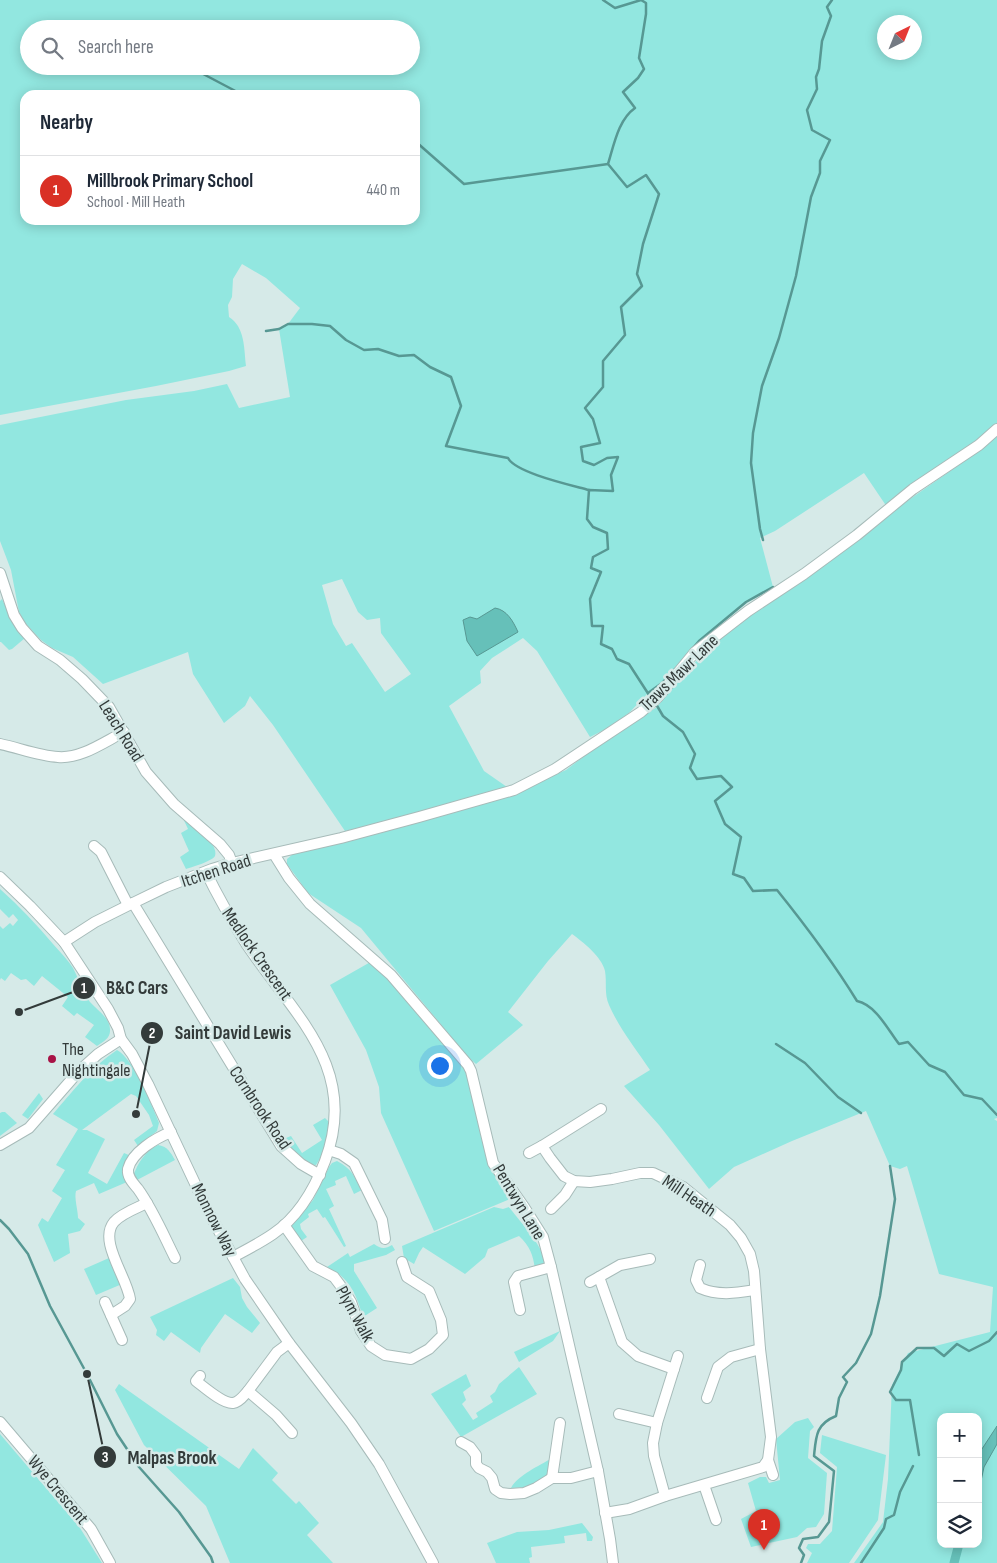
<!DOCTYPE html>
<meta charset="utf-8">
<style>
:root{--surface:#fff;--page:#f2f2f3;--text:#1f2937;--muted:#747a83;--line:#e0e1e3;--accent:#d93025}
body{margin:0;font-family:"Sofia Sans Condensed",sans-serif;background:var(--page);color:var(--text)}
.controls{position:absolute;right:15px;bottom:15px;display:grid;overflow:hidden;border-radius:10px;box-shadow:0 2px 12px #0003}
.controls button{width:45px;height:45px;display:grid;place-items:center;padding:0;border:0;border-bottom:1px solid var(--line);background:var(--surface);color:var(--text);font:25px sans-serif}
.compass{position:absolute;left:877px;top:15px;width:45px;height:45px;border-radius:50%;background:var(--surface);box-shadow:0 2px 12px #0003;rotate:43deg}
.you{position:absolute;left:439px;top:1065px;width:18px;height:18px;margin:-12px;border:4px solid #fff;border-radius:50%;background:#1a73e8;box-shadow:0 0 0 8px #1a73e833}
.badge{display:grid;place-items:center;width:32px;height:32px;border-radius:50%;background:var(--accent);color:#fff;font-size:16px;font-weight:700}
.pin{position:absolute;translate:-50% -41px;filter:drop-shadow(0 1px 2px #0008)}
.pin::after{content:'';position:absolute;top:26px;width:18px;height:15px;background:inherit;clip-path:polygon(0 0,100% 0,50% 100%)}
.list{margin:0;padding:0;list-style:none}
h2{display:flex;justify-content:space-between;align-items:center;height:65px;margin:0;padding:0 20px;font-size:21px}
h2 small{font-size:16px;font-weight:400;color:var(--muted)}
.list li{display:grid;grid-template-columns:32px 1fr auto;gap:15px;align-items:center;box-sizing:border-box;height:70px;padding:0 20px;border-top:1px solid var(--line)}
.list b{display:block;font-size:19px;white-space:nowrap}
.list p{margin:0;font-size:16px;white-space:nowrap;color:var(--muted)}
.list em{font-size:16px;font-style:normal;color:var(--muted)}
.icon{flex:none;width:28px;height:28px;fill:none;stroke:currentColor;stroke-width:2;stroke-linecap:round;stroke-linejoin:round}
.map{position:relative;flex:none;width:997px;height:1563px;overflow:hidden}
.search{position:absolute;background:var(--surface);box-shadow:0 2px 12px #0003;left:20px;top:20px;width:400px;height:55px;display:flex;align-items:center;gap:12px;box-sizing:border-box;padding:0 18px;border-radius:28px;color:var(--muted);font-size:19px}
.panel{position:absolute;background:var(--surface);box-shadow:0 2px 12px #0003;left:20px;top:90px;width:400px;height:135px;border-radius:15px}
.map>svg:first-child{display:block}
.green{fill:#92e7e0;fill-rule:evenodd}
.water{fill:#66c0b9;stroke:#579893}
.lines{fill:none;stroke-linecap:round;stroke-linejoin:round}
.stream{stroke:#579893;stroke-width:2.5}
.canal{stroke:#66c0b9;stroke-width:9}
.minor-casing{stroke:#a7bbb9;stroke-width:12}
.minor{stroke:#fff;stroke-width:10}
.poi-dot{fill:#a81346;stroke:#d6eae8;stroke-width:2}
.labels{text-anchor:middle;dominant-baseline:central;stroke-width:5;stroke-linejoin:round;paint-order:stroke}
.street-label{font-size:18px;fill:#333b3a;stroke:#d6eae8}
.poi-label{font-size:18px;fill:#333b3a;stroke:#d6eae8;text-anchor:start}
.leader{fill:none;stroke:#333b3a;stroke-width:2}
.callout-dot{fill:#333b3a;stroke:#d6eae8;stroke-width:2}
.mark-label{font-size:15px;text-anchor:middle;font-weight:bold;fill:#fff}
.callout-label{font-size:19px;text-anchor:middle;font-weight:bold;fill:#333b3a;stroke:#d6eae8;stroke-width:5;stroke-linejoin:round;paint-order:stroke}
</style>
<div class="map">
<svg width="997" height="1563" viewBox="0 0 997 1563">
<rect width="100%" height="100%" fill="#d6eae8"/>
<g class="green">
<path d="M0,0H997V424L975,443L887,507L864,473L775,531L760,538L773,587L746,602L699,641L662,683L648,693L630,712L612,726L590,737L537,651L523,638L492,658L480,671L481,683L449,706L484,771L507,787L419,814L345,831L273,725L250,696L245,706L224,723L193,674L188,652L103,684L73,657L52,648L41,640L26,624L19,612L11,570L0,541V425L126,400L194,391L227,384L239,408L290,397L279,329L288,324L300,308L266,278L242,264L233,279L232,297L228,305L229,317C245,327 244,348 246,366L229,371L156,386L0,415ZM884,22H914V52H884ZM29,29H411V66H29ZM25,95H415V220H25ZM342,579L358,612L367,620L380,618L381,633L411,674L385,692L352,643L346,646L333,624L322,585Z"/>
<path d="M997,435V1118L994,1119L997,1121V1563H854L883,1522L888,1479L892,1385L908,1353L990,1332L993,1287L939,1274L907,1166L900,1169L890,1166L866,1111L792,1141L734,1167L709,1189L659,1125L624,1086L650,1070C636,1049 619,1028 609,1005C604,994 607,982 605,971C602,957 583,942 572,934L548,961L508,1012L523,1025L476,1064L467,1056L361,928L308,893L287,864V859L293,854L352,840L500,799L566,770L600,744L657,707L684,674L710,646L766,604L839,554L900,506L976,453ZM941,1417H978V1544H941Z"/>
<polygon points="2,599 10,616 25,638 12,649 9,650 1,642 0,642 0,601"/>
<path d="M181,814C189,821 220,844 215,856C212,861 193,867 186,869L180,857L189,851L181,833L188,829Z"/>
<path d="M0,889C19,906 37,925 53,944C60,952 68,960 73,968C79,979 82,992 90,1002C97,1010 110,1018 110,1029C111,1038 103,1042 97,1046L85,1037L94,1025L77,1013L74,1016L62,1006L68,997L42,976L34,986L26,979L21,980L11,973L5,981L1,978L0,980V926L3,929L10,923L13,926L18,920L13,914L9,918L0,909Z"/>
<polygon points="374,960 468,1065 493,1163 517,1196 434,1231 381,1113 379,1087 366,1050 330,985"/>
<path d="M117,1050C133,1058 152,1105 159,1123L157,1131L138,1146L134,1140L153,1126L149,1115L136,1096L131,1094L82,1130H87L105,1139L88,1173L107,1184L124,1153L131,1156L123,1174L127,1182L99,1194L94,1183L76,1191C74,1198 78,1210 78,1218L85,1224L80,1231L68,1234L70,1253L54,1262L38,1225L42,1218L48,1222L62,1198L52,1191L65,1170L56,1165L78,1129L53,1114C73,1091 91,1067 117,1050Z"/>
<polygon points="39,1093 43,1099 28,1119 22,1115"/>
<polygon points="2,1112 5,1112 17,1123 0,1136 0,1113"/>
<path d="M325,1118L329,1122C327,1137 325,1152 316,1165C302,1164 291,1149 281,1140L291,1136L302,1153L322,1140L313,1125Z"/>
<path d="M158,1145C167,1146 171,1153 175,1160L137,1180L133,1176C138,1163 145,1151 158,1145Z"/>
<path d="M337,1161C351,1168 355,1177 362,1190L354,1194L346,1176L335,1181L336,1185L326,1189L334,1206L329,1209L346,1246L344,1247L325,1217L323,1218L317,1209L308,1214L309,1217L300,1224L301,1229L307,1237L301,1241L291,1226L313,1200L329,1167L332,1163Z"/>
<path d="M494,1207L503,1209L509,1207C517,1218 546,1249 544,1262C544,1266 539,1267 535,1269C533,1255 530,1246 519,1236L488,1249L485,1257L465,1274L423,1247L419,1253L414,1264L404,1258L402,1246Z"/>
<path d="M374,1244C381,1249 385,1249 392,1245L395,1250L386,1255L354,1264V1271L377,1308L363,1317C356,1294 350,1278 327,1267L348,1253L350,1257Z"/>
<polygon points="109,1258 122,1284 96,1295 84,1269"/>
<polygon points="233,1278 240,1287 242,1298 247,1307 260,1323 252,1333 225,1314 201,1348 200,1353 171,1332 164,1341 156,1335 157,1330 150,1317"/>
<polygon points="560,1331 553,1341 519,1362 514,1352"/>
<polygon points="519,1367 537,1394 461,1437 431,1394 466,1374 471,1386 463,1392 466,1400 462,1404 473,1420 478,1417 476,1413 493,1402 490,1396 495,1392 499,1384"/>
<polygon points="119,1384 239,1469 253,1448 278,1473 272,1480 296,1504 299,1501 319,1523 307,1535 333,1563 230,1563 206,1506 144,1445 115,1390"/>
<polygon points="808,1418 814,1427 810,1431 808,1458 827,1473 824,1514 816,1527 807,1528 797,1537 751,1547 741,1519 756,1511 748,1483 760,1477 766,1477 769,1483 780,1480 776,1439 795,1422"/>
<polygon points="0,1434 80,1528 102,1563 0,1563"/>
<polygon points="822,1435 886,1455 878,1520 849,1563 807,1563 812,1553 806,1548 808,1544 820,1544 832,1531 837,1467 820,1453"/>
<path d="M552,1458L547,1477C535,1485 526,1488 511,1488C518,1475 539,1466 552,1458Z"/>
<polygon points="582,1523 593,1537 592,1541 587,1541 586,1533 564,1536 565,1543 531,1547 532,1557 529,1558 530,1563 496,1563 487,1543 517,1532 549,1530"/>
</g>
<g class="water">
<path d="M495,608C507,610 513,621 518,632L477,656L467,641L463,620L470,617L477,619Z"/>
<polygon points="997,1426 997,1444 984,1467 978,1495 978,1455"/>
</g>
<g class="lines">
<g class="stream">
<path d="M603,0L615,8L641,0L646,3V14L639,58L644,69L638,78L623,92L635,108C618,120 614,145 608,164L627,187L646,175L659,194L643,244L637,274L642,286L621,307L625,335L603,361V387L585,408L593,419L600,443L581,447L583,461L594,465L607,458L618,457L611,475L613,491L589,490L587,519L593,527L607,533L608,549L593,557L591,568L601,572L590,599L592,626H603L601,644L612,649L617,659L629,664L651,698"/>
<polyline points="188,66 243,95"/>
<polyline points="357,95 360,92 363,95"/>
<polyline points="415,141 464,184 608,164"/>
<path d="M266,331L279,329L288,324H312L330,326L346,340L364,350L378,349L399,356L414,355L430,367L451,377L461,406L446,446L508,458C516,473 571,485 589,490"/>
<polyline points="763,540 760,529 751,463 753,433 762,386 779,338 796,276 811,197 820,173 820,161 830,140 812,130 807,110 817,89 816,77 819,69 822,41 831,16 827,7 832,0"/>
<polyline points="693,648 699,641 746,602 773,587"/>
<polyline points="648,693 662,683 675,669"/>
<path d="M656,704L663,716L683,732L695,754L690,768L697,779L721,776L732,787L715,801L725,824L741,837L733,874L744,878L753,891L777,890C806,926 833,962 857,1001C876,1005 888,1030 899,1044L908,1042L929,1065L945,1072L964,1095L982,1099L997,1115"/>
<polyline points="776,1044 805,1063 838,1097 861,1113"/>
<polyline points="0,1220 9,1229 28,1254 50,1306 87,1374 117,1434 139,1467 179,1512 211,1557 213,1563"/>
<polyline points="919,1455 910,1400 896,1400 890,1392 901,1370 902,1362 917,1348 934,1348 944,1356 957,1344 969,1351 989,1341 997,1332"/>
<path d="M801,1563L804,1555L799,1548L803,1539L818,1537L829,1522L834,1471L814,1456C816,1436 816,1424 836,1416L839,1398L847,1382L843,1377L856,1363L871,1334L880,1296L895,1199L890,1166"/>
<polyline points="861,1563 884,1528 886,1519 894,1515 900,1492 913,1466"/>
</g>
<polyline class="canal" points="954,1563 959,1544"/>
<g class="minor-casing">
<g id="minor">
<polyline points="0,573 14,615 22,628 38,646 60,660 82,679 109,707 146,772 174,804 220,844 229,855 232,863"/>
<path d="M0,744C19,748 39,756 58,757C81,759 104,742 124,732"/>
<polyline points="94,846 101,852 128,905"/>
<polyline points="274,854 289,878 310,904 391,975 468,1065 471,1071 493,1163 524,1207 543,1237 551,1267 598,1471 610,1539 613,1563"/>
<path d="M206,872C218,897 232,921 247,945C294,1015 360,1068 325,1161C314,1190 298,1217 273,1234C260,1243 246,1250 233,1257"/>
<polyline points="0,877 30,906 64,942 108,1009 118,1028 121,1039 132,1054 148,1084 208,1211 245,1279 289,1343 351,1423 379,1464 433,1563"/>
<polyline points="133,903 281,1146 301,1164 320,1175"/>
<polyline points="64,942 95,922 133,903 166,887 212,869 232,863 341,838 419,817 514,790 555,769 641,712 658,697 695,652 748,611 804,574 857,535 913,489 979,445 997,429"/>
<polyline points="601,1109 542,1146 550,1158 564,1176 574,1181 590,1182 612,1179 640,1173 653,1173 683,1187 730,1225 741,1238 750,1254 754,1271 760,1349 771,1437 768,1460 763,1467 665,1496 629,1509 605,1513"/>
<path d="M171,1132C156,1138 132,1152 128,1169C127,1177 133,1183 138,1189C153,1210 163,1234 175,1258"/>
<polyline points="0,1145 29,1128 79,1071 98,1054 121,1039"/>
<polyline points="329,1150 341,1154 354,1163 382,1220 385,1239"/>
<polyline points="529,1153 542,1146"/>
<polyline points="551,1209 565,1195 574,1181"/>
<polyline points="284,1225 313,1266 334,1277 340,1285 351,1302 361,1331 371,1346 385,1355 411,1359 429,1349 443,1335 441,1320 429,1291 407,1277 402,1262"/>
<polyline points="650,1259 620,1265 599,1277 622,1342 638,1356 674,1369"/>
<path d="M700,1265L696,1280L700,1288C718,1296 736,1293 755,1290"/>
<polyline points="590,1282 599,1277"/>
<polyline points="105,1302 122,1340"/>
<polyline points="520,1310 514,1282 518,1276 551,1267"/>
<path d="M111,1315L125,1306L130,1299C127,1277 98,1241 114,1222C122,1213 137,1208 147,1203"/>
<polyline points="289,1343 277,1352 248,1391 276,1415 292,1433"/>
<path d="M200,1376L196,1381C204,1387 223,1404 233,1403C240,1402 244,1395 248,1391"/>
<polyline points="707,1398 718,1367 731,1357 760,1349"/>
<polyline points="619,1414 657,1423"/>
<polyline points="0,1422 91,1529 110,1563"/>
<polyline points="461,1442 470,1447 476,1455 476,1464 479,1468 487,1472 492,1478 495,1489 501,1493 510,1494 524,1493 536,1488 552,1478 571,1478 598,1471"/>
<polyline points="768,1460 773,1475"/>
<polyline points="552,1478 560,1423"/>
<polyline points="704,1485 716,1520"/>
<polyline points="665,1496 654,1456 653,1443 657,1423 678,1356"/>
</g>
</g>
<use href="#minor" class="minor"/>
</g>
<circle class="poi-dot" cx="52" cy="1059" r="5"/>
<g class="labels">
<g class="street-label">
<text transform="translate(679 673) rotate(-44)">Traws Mawr Lane</text>
<text transform="translate(121 731) rotate(58)">Leach Road</text>
<text transform="translate(216 871) rotate(-18)">Itchen Road</text>
<text transform="translate(257 954) rotate(55)">Medlock Crescent</text>
<text transform="translate(260 1108) rotate(56)">Cornbrook Road</text>
<text transform="translate(689 1196) rotate(34)">Mill Heath</text>
<text transform="translate(519 1202) rotate(59)">Pentwyn Lane</text>
<text transform="translate(214 1220) rotate(63)">Monnow Way</text>
<text transform="translate(355 1314) rotate(61)">Plym Walk</text>
<text transform="translate(58 1490) rotate(50)">Wye Crescent</text>
</g>
<g class="poi-label">
<text x="62" y="1049">The<tspan x="62" dy="21">Nightingale</tspan></text>
</g>
</g>
<path class="leader" d="M19 1012L84 988M136 1114L152 1033M87 1374L105 1457"/>
<g class="callout-dot">
<circle cx="19" cy="1012" r="5"/>
<circle cx="136" cy="1114" r="5"/>
<circle cx="87" cy="1374" r="5"/>
<circle cx="84" cy="988" r="12"/>
<circle cx="152" cy="1033" r="12"/>
<circle cx="105" cy="1457" r="12"/>
</g>
<g class="mark-label">
<text x="84" y="993">1</text>
<text x="152" y="1038">2</text>
<text x="105" y="1462">3</text>
</g>
<g class="callout-label">
<text x="137" y="994">B&amp;C Cars</text>
<text x="233" y="1039">Saint David Lewis</text>
<text x="172" y="1464">Malpas Brook</text>
</g>
</svg>
<div class="controls">
<button>+</button>
<button>−</button>
<button><svg class="icon" aria-label="layers" viewBox="0 0 24 24"><path d="M12 4l9 5-9 5-9-5zM3 14l9 5 9-5"/></svg></button>
</div>
<svg class="compass" viewBox="-18 -18 36 36"><path d="M0-13l5 13h-10z" fill="#e53935"/><path d="M0 13l5-13h-10z" fill="#747a83"/></svg>
<div class="you"></div>
<div class="pin badge" style="left:764px;top:1550px">1</div>
<div class="search"><svg class="icon" aria-label="search" viewBox="0 0 24 24"><circle cx="10" cy="10" r="6"/><path d="M15 15l6 6"/></svg>Search here</div>
<section class="panel">
<h2>Nearby<small></small></h2>
<ul class="list">
<li><span class="badge">1</span><div><b>Millbrook Primary School</b><p>School · Mill Heath</p></div><em>440 m</em></li>
</ul>
</section>
</div>
